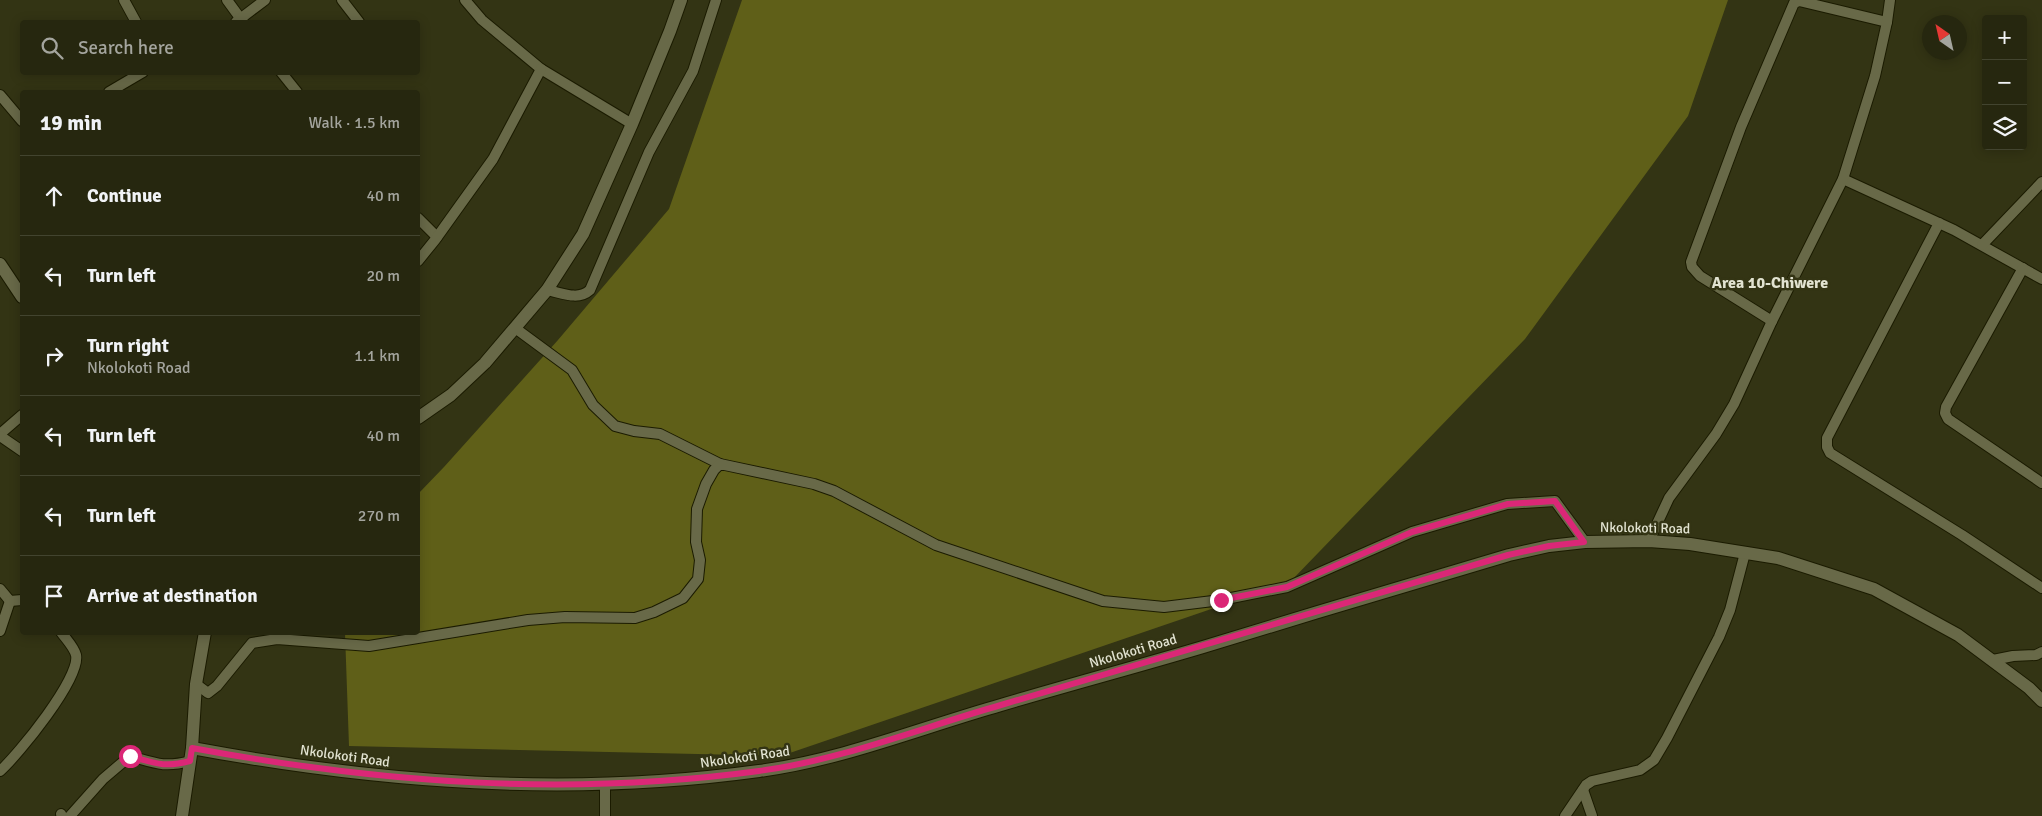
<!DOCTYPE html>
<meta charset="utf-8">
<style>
:root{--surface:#26270f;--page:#2e2f18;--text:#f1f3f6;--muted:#a4a59e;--line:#42442f}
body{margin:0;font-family:Signika,sans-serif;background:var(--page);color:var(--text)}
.controls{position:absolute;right:15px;top:15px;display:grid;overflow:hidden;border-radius:5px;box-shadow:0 2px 12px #0003}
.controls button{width:45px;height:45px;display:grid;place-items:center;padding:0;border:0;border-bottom:1px solid var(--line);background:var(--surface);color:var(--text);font:25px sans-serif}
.compass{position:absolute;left:1922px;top:15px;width:45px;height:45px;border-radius:50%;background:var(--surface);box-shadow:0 2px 12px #0003;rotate:326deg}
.stop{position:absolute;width:15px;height:15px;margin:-11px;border:4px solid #db2777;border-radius:50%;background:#fff}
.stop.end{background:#db2777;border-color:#fff;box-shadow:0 1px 5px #0008}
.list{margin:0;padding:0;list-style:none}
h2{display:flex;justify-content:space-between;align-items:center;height:65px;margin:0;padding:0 20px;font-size:21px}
h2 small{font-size:16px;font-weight:400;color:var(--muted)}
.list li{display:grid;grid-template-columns:32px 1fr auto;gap:15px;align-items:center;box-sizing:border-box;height:80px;padding:0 20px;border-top:1px solid var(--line)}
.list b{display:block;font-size:19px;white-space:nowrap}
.list p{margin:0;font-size:16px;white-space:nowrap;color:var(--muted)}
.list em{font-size:16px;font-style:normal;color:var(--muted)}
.icon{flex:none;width:28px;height:28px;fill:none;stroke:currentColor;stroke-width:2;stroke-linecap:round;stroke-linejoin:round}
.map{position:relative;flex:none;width:2042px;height:816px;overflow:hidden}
.search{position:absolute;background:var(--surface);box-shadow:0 2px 12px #0003;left:20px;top:20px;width:400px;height:55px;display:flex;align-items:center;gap:12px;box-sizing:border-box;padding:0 18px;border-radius:5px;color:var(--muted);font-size:19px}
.panel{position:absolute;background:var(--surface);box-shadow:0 2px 12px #0003;left:20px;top:90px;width:400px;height:545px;border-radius:5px}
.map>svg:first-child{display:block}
.forest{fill:#5f5f18}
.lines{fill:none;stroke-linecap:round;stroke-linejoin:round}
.street-casing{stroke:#1b1b00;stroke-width:12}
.secondary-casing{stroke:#1b1b00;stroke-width:14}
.street{stroke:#686948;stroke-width:10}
.secondary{stroke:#686948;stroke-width:12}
.route{stroke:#db2777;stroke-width:6}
.labels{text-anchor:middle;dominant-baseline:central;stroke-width:5;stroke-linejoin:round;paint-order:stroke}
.street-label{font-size:14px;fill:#e2e3d1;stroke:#333414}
.quarter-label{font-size:16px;font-weight:bold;fill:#e2e3d1;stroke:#333414}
</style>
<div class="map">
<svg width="2042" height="816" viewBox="0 0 2042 816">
<rect width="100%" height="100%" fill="#333414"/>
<polygon class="forest" points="742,0 1728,0 1688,116 1525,339 1290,582 781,756 349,746 345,633 418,632 418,494 444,467 558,340 669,209"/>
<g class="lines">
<g class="street-casing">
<g id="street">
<polyline points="124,0 136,22"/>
<polyline points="227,0 243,22"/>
<polyline points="342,0 359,22"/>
<polyline points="465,0 482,20 541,69 632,124"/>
<polyline points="236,22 265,0"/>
<polyline points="281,72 297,92"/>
<polyline points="109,92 143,72"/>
<polyline points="0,95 22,121"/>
<polyline points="1843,179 1954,230 2042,279"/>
<polyline points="418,218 437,237"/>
<polyline points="1939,223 1827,438 1827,447 1830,453 1962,535 2042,588"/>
<polyline points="1982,245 2042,182"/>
<polyline points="418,261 435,240 493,159 541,69"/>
<polyline points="2023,268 1946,407 1945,413 1948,419 2042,483"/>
<path d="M547,290C562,293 578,301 590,290L649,152L693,71L716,0"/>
<polyline points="1772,321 1700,276 1692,267 1691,262 1741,127 1794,3 1799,1 1887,22"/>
<polyline points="515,328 572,370 593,405 615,426 634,431 660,434 720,464"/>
<polyline points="0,434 22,415"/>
<polyline points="0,436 22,451"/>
<polyline points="1649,541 1669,498 1716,434 1734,404 1772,321 1843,179 1875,76 1887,22 1890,0"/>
<polyline points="0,589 10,601"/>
<polyline points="10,601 22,600"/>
<polyline points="0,631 10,601"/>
<polyline points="1993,660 2013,656 2036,655 2042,652"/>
<polyline points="196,684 208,693 217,686 252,643 277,639 369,646 528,620 565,617 635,618 654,612 683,598 698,579 700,560 696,542 697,509 706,484 714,470 720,464 814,484 834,491 936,545 1103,601 1164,607 1221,600 1287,587 1412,532 1507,504 1555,501 1585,542"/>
<path d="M0,771C18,755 81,678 76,655C74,647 66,639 61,632"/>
<polyline points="1583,790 1592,816"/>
<polyline points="61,814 62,816"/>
<path d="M70,816L103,779L130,756C155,763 164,768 190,761"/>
<polyline points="605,816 605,784"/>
<polyline points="1565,816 1586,785 1592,781 1640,770 1654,760 1667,738 1719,637 1730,610 1745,553"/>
</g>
</g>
<g class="secondary-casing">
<g id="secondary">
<polyline points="0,264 22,297"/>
<polyline points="418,418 451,395 485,363 547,290 583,234 632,124 670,31 681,0"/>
<path d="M192,748C380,783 569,797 759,771C842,760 920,728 1001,705C1068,685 1136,667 1203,647C1305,616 1406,585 1509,555L1549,546L1585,542L1649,541L1690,544L1778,558L1874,589L1958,635L2029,688L2042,701"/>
<polyline points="182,816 192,748 196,684 205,632"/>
</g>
</g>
<use href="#street" class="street"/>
<use href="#secondary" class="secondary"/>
</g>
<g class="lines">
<path class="route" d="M130,756C155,763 164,768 190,761L192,748C380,783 568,797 759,771C842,760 920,728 1001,705C1170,655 1339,605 1508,555L1549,546L1584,542L1555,501L1508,504L1412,532L1287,587L1221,600"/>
</g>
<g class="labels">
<g class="street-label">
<text transform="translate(1645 528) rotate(1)">Nkolokoti Road</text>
<text transform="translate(1133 651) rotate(-16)">Nkolokoti Road</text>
<text transform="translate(345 756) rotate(8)">Nkolokoti Road</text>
<text transform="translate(745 757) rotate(-8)">Nkolokoti Road</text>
</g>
<g class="quarter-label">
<text x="1770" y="283">Area 10-Chiwere</text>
</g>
</g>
</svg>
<div class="controls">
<button>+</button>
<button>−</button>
<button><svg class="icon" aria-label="layers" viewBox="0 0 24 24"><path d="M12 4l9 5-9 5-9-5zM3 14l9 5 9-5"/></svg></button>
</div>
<svg class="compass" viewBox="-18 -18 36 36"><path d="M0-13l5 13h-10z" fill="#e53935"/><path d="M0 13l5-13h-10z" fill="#a4a59e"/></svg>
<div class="stop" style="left:130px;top:756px"></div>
<div class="stop end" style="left:1221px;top:600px"></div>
<div class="search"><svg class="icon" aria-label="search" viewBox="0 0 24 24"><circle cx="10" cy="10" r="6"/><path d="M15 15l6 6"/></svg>Search here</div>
<section class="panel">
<h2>19 min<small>Walk · 1.5 km</small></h2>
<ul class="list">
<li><svg class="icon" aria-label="ahead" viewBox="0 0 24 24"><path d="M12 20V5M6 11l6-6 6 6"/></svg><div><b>Continue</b></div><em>40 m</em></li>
<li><svg class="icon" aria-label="left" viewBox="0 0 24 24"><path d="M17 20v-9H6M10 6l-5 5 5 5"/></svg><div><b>Turn left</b></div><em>20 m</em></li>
<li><svg class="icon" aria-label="right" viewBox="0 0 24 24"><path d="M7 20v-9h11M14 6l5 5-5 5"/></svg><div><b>Turn right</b><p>Nkolokoti Road</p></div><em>1.1 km</em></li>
<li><svg class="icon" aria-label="left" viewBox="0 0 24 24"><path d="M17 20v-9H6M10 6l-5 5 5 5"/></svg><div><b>Turn left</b></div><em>40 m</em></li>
<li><svg class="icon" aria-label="left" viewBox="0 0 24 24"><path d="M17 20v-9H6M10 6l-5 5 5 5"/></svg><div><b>Turn left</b></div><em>270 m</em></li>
<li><svg class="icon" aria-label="arrive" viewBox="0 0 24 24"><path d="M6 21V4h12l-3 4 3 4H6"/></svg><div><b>Arrive at destination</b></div></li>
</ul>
</section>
</div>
